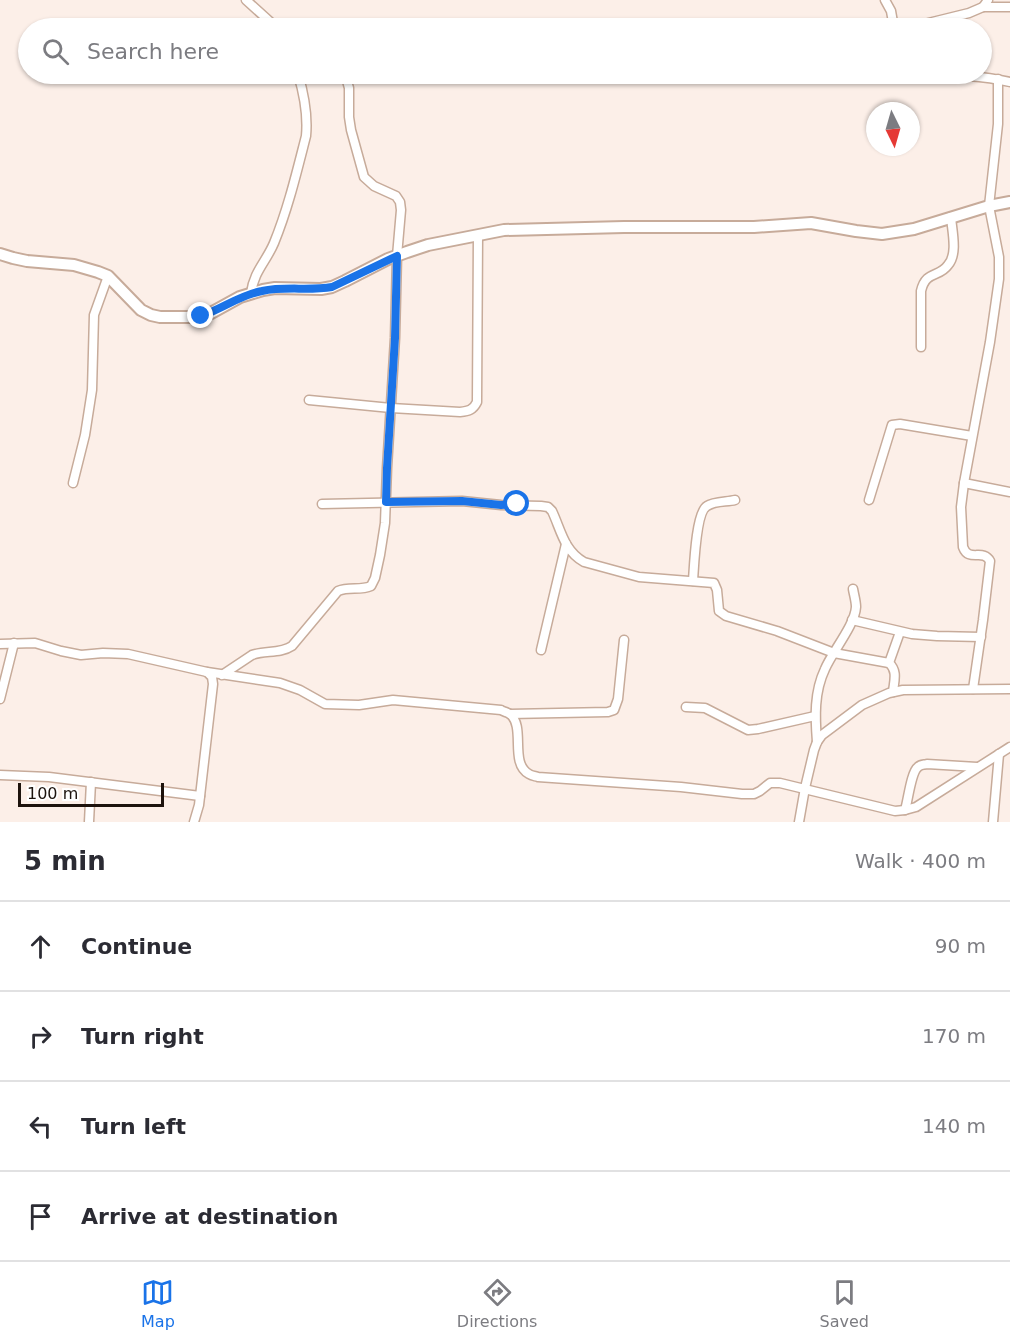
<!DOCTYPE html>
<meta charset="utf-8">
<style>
:root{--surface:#fff;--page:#f7f7f7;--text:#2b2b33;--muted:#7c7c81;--line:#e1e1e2;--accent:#1a73e8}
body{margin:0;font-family:"DejaVu Sans",sans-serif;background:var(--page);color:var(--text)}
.compass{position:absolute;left:866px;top:102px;width:54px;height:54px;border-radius:50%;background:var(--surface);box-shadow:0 2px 4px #0004;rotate:175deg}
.scale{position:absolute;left:18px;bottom:15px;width:146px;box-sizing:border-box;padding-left:6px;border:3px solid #1d130d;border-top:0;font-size:16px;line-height:21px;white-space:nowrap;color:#1d130d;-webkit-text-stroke:4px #fff;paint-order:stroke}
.stop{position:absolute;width:18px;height:18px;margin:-14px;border:4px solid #1a73e8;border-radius:50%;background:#fff}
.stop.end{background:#1a73e8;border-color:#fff;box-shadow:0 2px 6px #0008}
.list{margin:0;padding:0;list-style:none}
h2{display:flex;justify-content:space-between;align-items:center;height:78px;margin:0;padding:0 24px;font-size:26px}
h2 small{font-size:20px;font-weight:400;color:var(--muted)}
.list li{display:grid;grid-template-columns:39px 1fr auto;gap:18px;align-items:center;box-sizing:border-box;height:90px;padding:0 24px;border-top:2px solid var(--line)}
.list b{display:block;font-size:22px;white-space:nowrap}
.list em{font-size:20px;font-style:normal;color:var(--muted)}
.icon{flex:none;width:33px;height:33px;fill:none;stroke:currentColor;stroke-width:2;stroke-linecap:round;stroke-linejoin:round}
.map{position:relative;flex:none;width:1010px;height:822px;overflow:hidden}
.search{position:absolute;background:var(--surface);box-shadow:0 2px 4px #0004;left:18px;right:18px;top:18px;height:66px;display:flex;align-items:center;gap:15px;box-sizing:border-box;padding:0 21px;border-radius:33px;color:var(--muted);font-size:22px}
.sheet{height:438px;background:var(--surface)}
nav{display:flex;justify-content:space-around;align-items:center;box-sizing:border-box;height:84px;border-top:2px solid var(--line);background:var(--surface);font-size:16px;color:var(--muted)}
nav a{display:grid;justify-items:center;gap:3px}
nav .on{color:var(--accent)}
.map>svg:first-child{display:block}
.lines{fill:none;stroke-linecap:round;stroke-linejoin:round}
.minor-casing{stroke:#c7ab9a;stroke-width:11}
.tertiary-casing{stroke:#c7ab9a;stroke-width:14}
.minor{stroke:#fff;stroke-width:8}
.tertiary{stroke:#fff;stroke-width:10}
.route{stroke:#1a73e8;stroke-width:8}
</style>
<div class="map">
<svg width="1010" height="822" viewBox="0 0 1010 822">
<rect width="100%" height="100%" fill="#fcefe8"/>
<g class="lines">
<g class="minor-casing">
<g id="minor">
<polyline points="246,0 277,28"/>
<polyline points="885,0 891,11 894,28"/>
<polyline points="983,7 1010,7"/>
<polyline points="908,28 969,13 983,7 988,0"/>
<path d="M907,74C942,75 976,74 1010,82"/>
<path d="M251,293C254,271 266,262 274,243C288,209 297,171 306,136C308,115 304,94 298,74"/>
<path d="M921,347V291C926,270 939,278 948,265C958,254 952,231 951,217"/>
<path d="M309,400L391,408L460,412C469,411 473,410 477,402L478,235"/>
<polyline points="73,483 85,435 92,390 94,315 108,276"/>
<polyline points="964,483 1010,492"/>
<polyline points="869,500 892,425 900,424 972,436"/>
<path d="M322,504L462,501L501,505L541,506L548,507L552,511C561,530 564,551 584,562L639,577L714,583L717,590L719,611L726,616L777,631L834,653L889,663C898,671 894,681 893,692"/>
<path d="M693,581C694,567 696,512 707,506C714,501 727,502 735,500"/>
<polyline points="852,620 912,634 937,636 981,637"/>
<polyline points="0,644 35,643 61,651 81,655 103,653 128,654 207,672 212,677 213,684 199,805 194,822"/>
<polyline points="541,650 566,544"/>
<polyline points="889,663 900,632"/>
<path d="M207,672L280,683L300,690L325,704L359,705L393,700L501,710C502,711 509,713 510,714C526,727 509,763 529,774C532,776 535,776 538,777L681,787L742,794H754L760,791L770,783H780L895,811L905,810L916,807L1010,747"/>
<path d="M222,675L252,655C265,650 280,654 292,646L338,591C349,586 360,591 371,586L375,578L380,555L385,523L387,468L395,338L397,256L401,210L400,202L396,196L374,186L364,177L351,130L349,117V88L347,81L340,74"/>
<path d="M973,689L983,620L990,561C983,548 969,563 963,547L961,507L964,483L990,342L999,279V257L989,206L998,124V79"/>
<polyline points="0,699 14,643"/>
<polyline points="686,707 705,708 748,730 758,729 815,716"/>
<polyline points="510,714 608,712 614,710 618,699 624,640"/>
<path d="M817,742C815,717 814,692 825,669C832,652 855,625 856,607C856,601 854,595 853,589"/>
<polyline points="0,775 49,777 200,796"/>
<path d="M905,810C908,801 911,772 918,767C921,764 924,765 927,764L977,767"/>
<polyline points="89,822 91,782"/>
<polyline points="799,822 805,788 814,750 817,742 822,735 862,705 889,693 903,690 1010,689"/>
<polyline points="993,822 999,754"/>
</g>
</g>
<g class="tertiary-casing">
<polyline id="tertiary" points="0,254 13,258 27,261 74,265 98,272 108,276 141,310 151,315 160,317 191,317 211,313 240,297 263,290 275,288 321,289 332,287 345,281 388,259 407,252 428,245 504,230 624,227 754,227 811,223 856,231 882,234 914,229 989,206 1010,202"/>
</g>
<use href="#minor" class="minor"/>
<use href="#tertiary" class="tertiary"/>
</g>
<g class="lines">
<path class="route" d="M201,316C222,309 240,295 262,291C285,286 309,291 332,287L397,256L395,338L387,468L386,502L462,501L501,505L517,504"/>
</g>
</svg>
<svg class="compass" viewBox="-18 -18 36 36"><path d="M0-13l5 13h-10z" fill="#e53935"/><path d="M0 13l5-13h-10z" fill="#7c7c81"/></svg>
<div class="scale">100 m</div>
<div class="stop" style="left:517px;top:504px"></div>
<div class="stop end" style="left:201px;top:316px"></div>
<div class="search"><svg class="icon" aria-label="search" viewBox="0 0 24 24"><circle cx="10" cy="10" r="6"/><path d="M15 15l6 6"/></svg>Search here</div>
</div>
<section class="sheet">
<h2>5 min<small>Walk · 400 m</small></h2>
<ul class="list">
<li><svg class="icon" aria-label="ahead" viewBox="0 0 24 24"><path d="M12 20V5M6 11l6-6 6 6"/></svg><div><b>Continue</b></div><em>90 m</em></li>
<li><svg class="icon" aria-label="right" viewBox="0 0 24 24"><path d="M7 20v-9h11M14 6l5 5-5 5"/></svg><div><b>Turn right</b></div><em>170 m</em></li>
<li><svg class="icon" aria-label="left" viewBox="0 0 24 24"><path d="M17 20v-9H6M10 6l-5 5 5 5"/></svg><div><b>Turn left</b></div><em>140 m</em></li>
<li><svg class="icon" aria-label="arrive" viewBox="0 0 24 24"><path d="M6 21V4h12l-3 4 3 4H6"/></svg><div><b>Arrive at destination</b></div></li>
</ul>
</section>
<nav>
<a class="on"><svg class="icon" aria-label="map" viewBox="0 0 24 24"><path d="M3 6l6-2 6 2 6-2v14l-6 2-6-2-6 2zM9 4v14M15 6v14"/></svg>Map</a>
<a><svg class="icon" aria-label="directions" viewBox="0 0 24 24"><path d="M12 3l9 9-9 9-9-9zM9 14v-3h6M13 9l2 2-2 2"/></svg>Directions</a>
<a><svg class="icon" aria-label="saved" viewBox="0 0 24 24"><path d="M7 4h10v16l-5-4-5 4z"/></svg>Saved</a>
</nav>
